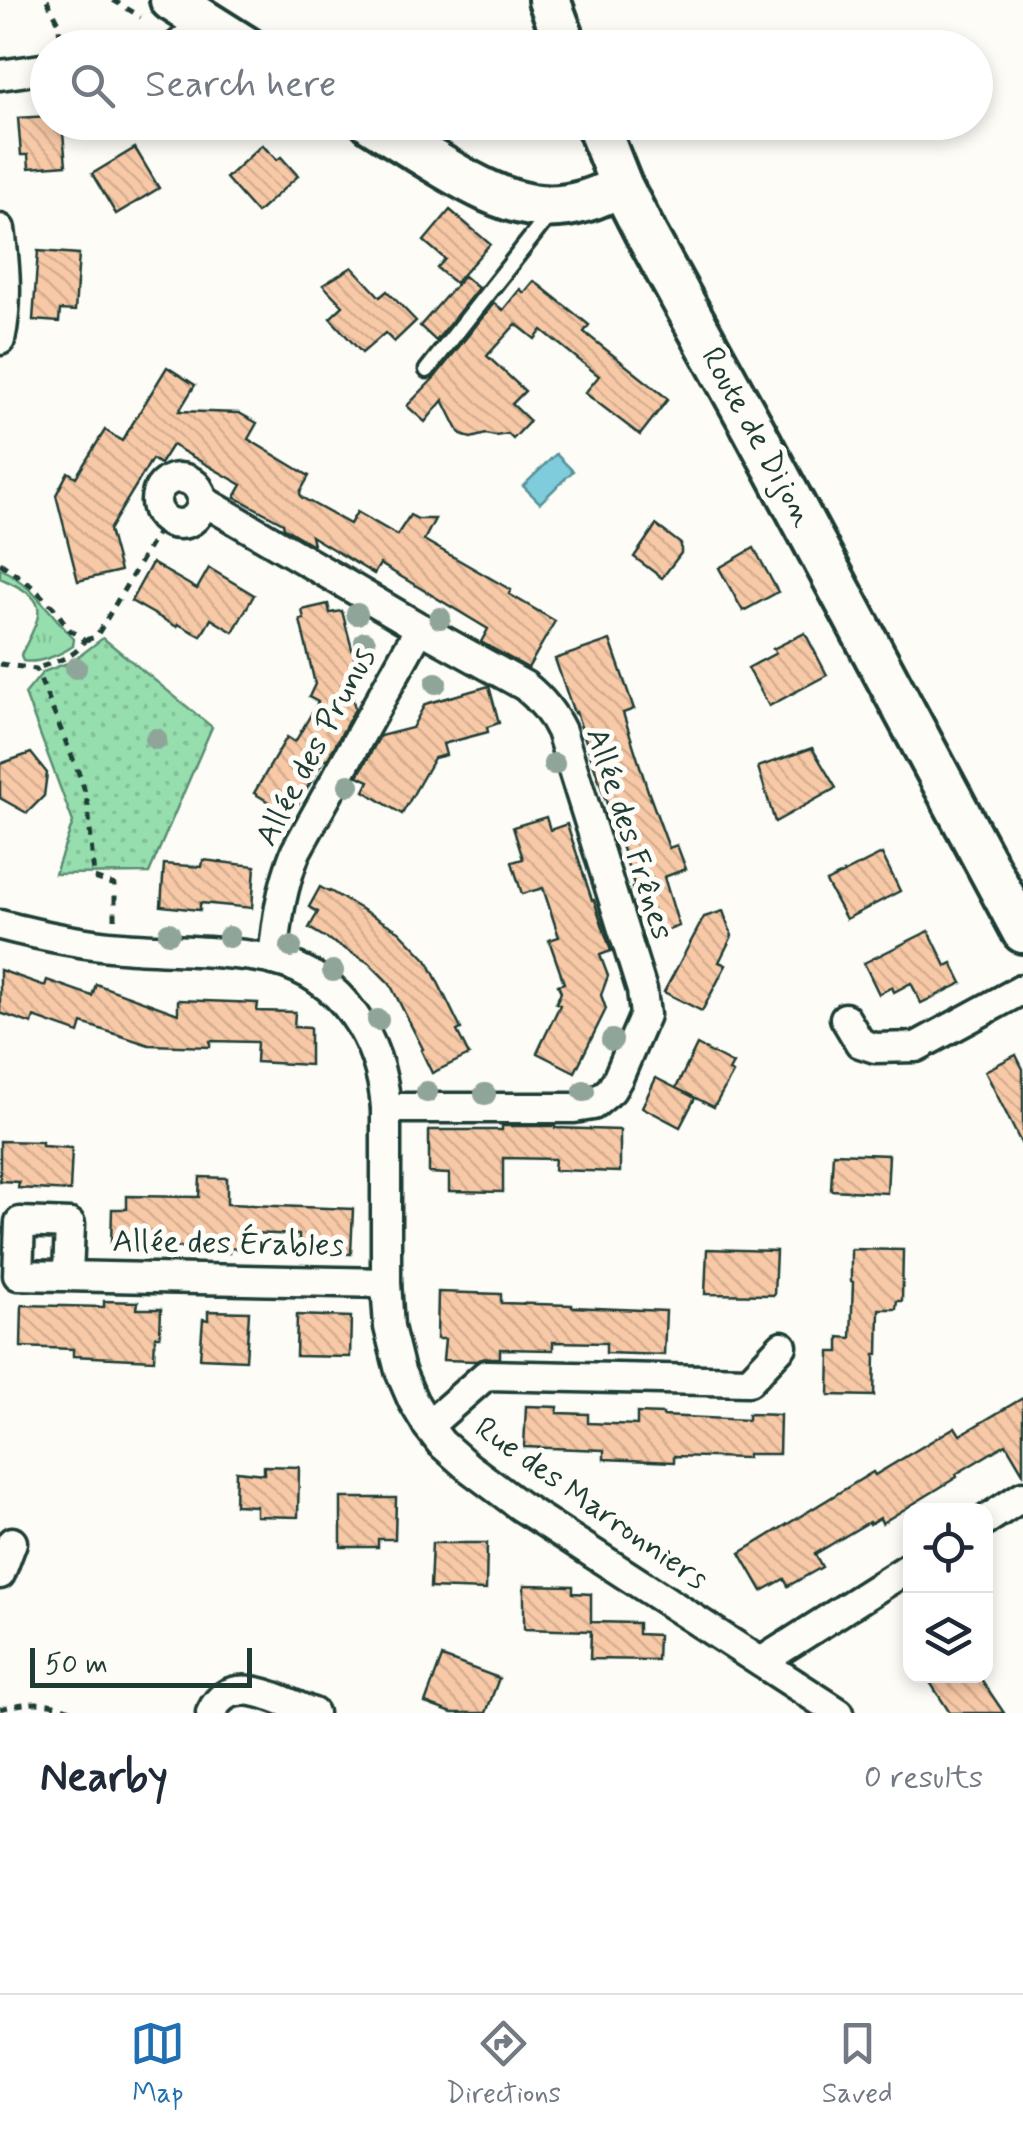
<!DOCTYPE html>
<meta charset="utf-8">
<style>
:root{--surface:#fff;--page:#f2f2f3;--text:#1f2937;--muted:#747a83;--line:#e0e1e3;--accent:#1f6fb2}
body{margin:0;font-family:Mynerve,sans-serif;background:var(--page);color:var(--text)}
.controls{position:absolute;right:30px;bottom:30px;display:grid;overflow:hidden;border-radius:20px;box-shadow:0 5px 15px #0003}
.controls button{width:90px;height:90px;display:grid;place-items:center;padding:0;border:0;border-bottom:2px solid var(--line);background:var(--surface);color:var(--text);font:50px sans-serif}
.scale{position:absolute;left:30px;bottom:25px;width:222px;box-sizing:border-box;padding-left:10px;border:5px solid #1f3d34;border-top:0;font-size:28px;line-height:35px;white-space:nowrap;color:#1f3d34;-webkit-text-stroke:8px #fdfcf7;paint-order:stroke}
.list{margin:0;padding:0;list-style:none}
h2{display:flex;justify-content:space-between;align-items:center;height:130px;margin:0;padding:0 40px;font-size:42px}
h2 small{font-size:32px;font-weight:400;color:var(--muted)}
.icon{flex:none;width:55px;height:55px;fill:none;stroke:currentColor;stroke-width:2;stroke-linecap:round;stroke-linejoin:round}
.map{position:relative;flex:none;width:1023px;height:1713px;overflow:hidden}
.search{position:absolute;background:var(--surface);box-shadow:0 5px 15px #0003;left:30px;right:30px;top:30px;height:110px;display:flex;align-items:center;gap:25px;box-sizing:border-box;padding:0 35px;border-radius:55px;color:var(--muted);font-size:38px}
.sheet{height:280px;background:var(--surface)}
nav{display:flex;justify-content:space-around;align-items:center;box-sizing:border-box;height:140px;border-top:2px solid var(--line);background:var(--surface);font-size:28px;color:var(--muted)}
nav a{display:grid;justify-items:center;gap:5px}
nav .on{color:var(--accent)}
.map>svg:first-child{display:block}
.grass{fill:url(#grass-tufts);stroke:#5a8e71;stroke-width:2.5}
.park{fill:url(#park-dots);stroke:#5a8e71;stroke-width:2.5}
.water{fill:#7fccdd;stroke:#599399;stroke-width:2.5}
.building{fill:url(#building-back-hatch);stroke:#1f3d34;stroke-width:2.5}
.lines{fill:none;stroke-linecap:round;stroke-linejoin:round}
.lane-casing{stroke:#1f3d34;stroke-width:21}
.street-casing{stroke:#1f3d34;stroke-width:35}
.secondary-casing{stroke:#1f3d34;stroke-width:48}
.path{stroke:#1f3d34;stroke-width:5;stroke-dasharray:8 8;stroke-linecap:butt}
.lane{stroke:#fdfcf7;stroke-width:14}
.street{stroke:#fdfcf7;stroke-width:28}
.secondary{stroke:#fdfcf7;stroke-width:40}
.tree{fill:#90a599}
.labels{text-anchor:middle;dominant-baseline:central;stroke-width:10;stroke-linejoin:round;paint-order:stroke}
.street-label{font-size:32px;fill:#1f3d34;stroke:#fdfcf7}
</style>
<div class="map">
<svg width="1023" height="1713" viewBox="0 0 1023 1713">
<defs>
<pattern id="grass-tufts" width="24" height="20" patternUnits="userSpaceOnUse" patternTransform="scale(2.5)"><rect width="24" height="20" fill="#96deae"/><path d="M3 7l-1-3M5 7V3M7 7l1-3M15 17l-1-3M17 17v-4M19 17l1-3" fill="none" stroke="#81bf96"/></pattern>
<pattern id="park-dots" width="8" height="8" patternUnits="userSpaceOnUse" patternTransform="scale(2.5)"><rect width="8" height="8" fill="#96deae"/><path d="M2 2h.1M6 6h.1" fill="none" stroke="#81bf96" stroke-width="1.8" stroke-linecap="round"/></pattern>
<pattern id="building-back-hatch" width="6" height="6" patternUnits="userSpaceOnUse" patternTransform="scale(2.5)"><rect width="6" height="6" fill="#f8c9a7"/><path d="M-1 5l2 2M0 0l6 6M5-1l2 2" fill="none" stroke="#d4ae90"/></pattern>
</defs>
<rect width="100%" height="100%" fill="#fdfcf7"/>
<filter id="ink" filterUnits="userSpaceOnUse"><feTurbulence type="fractalNoise" baseFrequency=".01" numOctaves="2"/><feDisplacementMap in="SourceGraphic" scale="20" xChannelSelector="R" yChannelSelector="G"/><feConvolveMatrix kernelMatrix="1 2 1 2 8 2 1 2 1" color-interpolation-filters="sRGB"/></filter>
<g filter="url(#ink)">
<path class="grass" d="M0,568C32,585 50,613 74,639L73,646C60,655 38,664 23,661L21,655C43,610 52,601 0,578Z"/>
<polygon class="park" points="103,638 212,727 149,873 55,874 73,822 25,694 43,672 73,661"/>
<polygon class="water" points="556,454 573,471 540,503 523,486"/>
<g class="building">
<polygon points="48,116 48,122 62,122 66,165 29,168 28,155 21,155 18,118"/>
<polygon points="262,145 277,160 281,157 298,176 257,213 226,178"/>
<polygon points="135,148 159,188 116,214 92,174"/>
<polygon points="450,210 490,244 455,283 437,268 445,259 424,241"/>
<polygon points="38,251 79,254 75,311 60,310 59,322 33,320"/>
<polygon points="352,267 380,297 387,291 416,321 394,342 385,333 362,353 330,318 343,306 323,285"/>
<polygon points="464,276 478,288 436,341 420,326"/>
<polygon points="534,281 589,325 584,332 668,399 640,435 585,393 599,376 542,330 535,339 516,324 487,356 525,391 512,404 530,421 513,439 508,434 495,436 486,434 471,438 464,436 459,432 443,400 425,422 407,406 435,377 494,303 503,310 520,289 524,293"/>
<polygon points="167,367 195,385 179,411 239,413 257,423 248,439 309,476 300,492 301,497 350,524 357,512 397,535 410,515 418,519 435,519 424,540 511,590 509,594 555,621 528,668 481,642 488,629 380,564 374,574 311,536 313,545 284,528 283,523 235,497 242,485 172,445 160,464 152,459 109,530 120,571 78,581 56,495 68,472 76,477 105,430 122,441"/>
<polygon points="656,525 681,544 681,553 662,578 634,557"/>
<polygon points="754,548 778,592 743,611 719,568"/>
<polygon points="152,563 197,589 209,568 254,595 233,632 211,619 201,636 178,624 177,627 131,601"/>
<polygon points="328,604 330,613 342,611 358,672 350,688 355,709 327,760 324,759 298,804 289,799 282,810 254,793 287,737 295,742 318,702 309,697 315,684 300,620 304,619 302,610"/>
<polygon points="805,633 827,675 769,706 748,668 776,653 773,649"/>
<polygon points="610,640 634,709 623,713 648,791 669,848 677,845 686,869 664,877 679,926 647,938 632,888 635,887 576,712 574,713 555,659"/>
<polygon points="489,686 499,723 487,727 488,732 443,744 446,755 434,758 402,814 364,791 369,781 358,776 380,736 412,728 425,704"/>
<polygon points="812,748 836,788 775,822 758,767"/>
<polygon points="31,753 47,773 44,796 27,813 0,798 0,764"/>
<polygon points="546,817 550,830 567,824 592,900 594,900 611,951 600,955 608,976 601,995 606,1009 575,1072 537,1053 560,1005 556,1003 561,992 558,985 564,983 549,940 559,937 543,888 522,894 512,862 523,859 513,827"/>
<polygon points="882,854 900,891 846,919 826,882"/>
<polygon points="203,860 255,866 252,908 200,903 200,910 161,906 164,864 202,867"/>
<polygon points="320,887 329,892 330,891 399,931 427,960 461,1029 457,1031 469,1055 432,1073 421,1050 423,1049 390,984 369,963 309,928 318,912 309,907"/>
<polygon points="723,911 732,936 719,962 726,965 702,1011 664,992 704,917"/>
<polygon points="929,931 946,966 952,963 962,983 921,1003 911,983 894,992 892,987 879,994 864,963"/>
<polygon points="0,970 45,986 47,980 92,996 96,984 178,1014 178,1000 258,1003 257,1011 295,1012 294,1027 310,1028 310,1065 256,1062 257,1042 210,1041 210,1047 149,1045 82,1023 79,1033 34,1017 32,1024 0,1013"/>
<polygon points="697,1045 733,1064 729,1071 733,1073 714,1107 676,1088"/>
<polygon points="1016,1055 1023,1069 1023,1147 985,1071"/>
<polygon points="656,1078 695,1098 680,1127 642,1107"/>
<polygon points="502,1126 555,1126 555,1128 620,1130 620,1172 554,1170 555,1159 503,1158 503,1192 449,1191 449,1174 429,1173 429,1130 502,1130"/>
<polygon points="0,1141 42,1142 42,1146 72,1148 70,1191 18,1188 19,1182 0,1181"/>
<polygon points="833,1153 889,1155 887,1193 831,1190"/>
<polygon points="200,1177 227,1178 227,1204 353,1209 351,1254 317,1253 318,1250 299,1248 299,1235 251,1233 251,1250 229,1248 229,1253 198,1252 198,1248 111,1245 112,1209 127,1209 127,1196 199,1197"/>
<polygon points="707,1249 776,1251 774,1295 705,1294"/>
<polygon points="851,1249 903,1250 902,1301 897,1301 896,1309 879,1309 878,1354 875,1354 874,1396 829,1395 830,1352 839,1352 839,1337 851,1338 853,1282 851,1281"/>
<polygon points="438,1292 501,1294 501,1303 572,1305 572,1307 666,1311 664,1355 606,1353 606,1343 553,1342 553,1350 500,1349 500,1358 486,1358 476,1361 443,1360 445,1339 437,1339"/>
<polygon points="104,1301 138,1302 137,1309 161,1309 160,1336 155,1336 154,1360 73,1356 73,1349 21,1347 22,1305 104,1307"/>
<polygon points="208,1311 249,1312 246,1360 200,1358 203,1319 208,1320"/>
<polygon points="297,1315 351,1317 350,1357 296,1356"/>
<polygon points="1023,1398 1023,1473 1006,1444 956,1474 957,1477 882,1523 880,1518 870,1524 869,1522 815,1554 822,1567 788,1586 784,1579 762,1591 740,1553 873,1472 875,1475 955,1427 960,1435"/>
<polygon points="526,1406 558,1407 557,1413 588,1414 588,1423 637,1425 637,1413 663,1414 663,1416 748,1420 748,1414 780,1415 779,1454 747,1454 747,1458 674,1456 674,1462 604,1459 604,1450 524,1447"/>
<polygon points="264,1466 299,1467 298,1517 256,1516 256,1506 235,1505 236,1471 264,1474"/>
<polygon points="341,1498 396,1498 395,1539 378,1539 378,1547 341,1547"/>
<polygon points="432,1543 487,1543 486,1590 430,1588"/>
<polygon points="524,1585 573,1586 573,1593 591,1594 591,1622 638,1623 638,1634 658,1635 657,1660 590,1659 591,1631 524,1629"/>
<polygon points="442,1657 499,1678 486,1713 452,1713 425,1703"/>
<polygon points="926,1676 979,1676 1004,1713 950,1713"/>
</g>
<g class="lines">
<g class="lane-casing">
<polyline id="lane" points="427,370 550,214"/>
</g>
<g class="street-casing">
<g id="street">
<polyline points="175,48 196,31 202,20"/>
<polyline points="0,75 48,68"/>
<path d="M0,229C5,267 8,303 0,340"/>
<circle cx="179" cy="501" r="23"/>
<path d="M202,500L420,628L525,686C541,699 552,712 561,731L642,990L645,1015L618,1078L611,1090L593,1105L574,1108H386"/>
<path d="M0,925C39,935 80,944 121,947C168,951 229,950 274,960C343,977 381,1041 386,1108V1283L389,1327L400,1371L413,1401L428,1426L441,1443L468,1467L520,1506L839,1713"/>
<path d="M273,960C277,920 281,889 296,851L420,628"/>
<polyline points="845,1018 860,1043 875,1048 916,1047 1023,989"/>
<polyline points="68,1276 70,1224 20,1222 18,1275 386,1283"/>
<polyline points="428,1426 486,1375 749,1381 782,1346"/>
<polyline points="986,1520 1023,1496"/>
<polyline points="0,1574 12,1542"/>
<polyline points="761,1662 910,1567"/>
<path d="M211,1713C231,1669 280,1701 313,1713"/>
</g>
</g>
<g class="secondary-casing">
<g id="secondary">
<polyline points="171,0 247,48"/>
<polyline points="549,0 567,48"/>
<path d="M371,122C396,138 420,153 445,168C507,205 554,224 621,185"/>
<polyline points="596,122 621,185 646,234 754,430 1023,932"/>
</g>
</g>
<g class="path">
<polyline points="47,0 58,21 61,44"/>
<polyline points="113,0 141,17"/>
<path d="M0,563L28,583L53,607L70,630L85,640C75,659 54,661 36,669"/>
<polyline points="85,640 96,637 165,520"/>
<polyline points="0,664 36,669 82,781 88,805 94,878 115,885 115,919"/>
<path d="M0,1709C31,1701 48,1700 78,1713"/>
</g>
<use href="#lane" class="lane"/>
<use href="#street" class="street"/>
<use href="#secondary" class="secondary"/>
</g>
<g class="tree">
<circle cx="357" cy="614" r="11"/>
<circle cx="440" cy="618" r="11"/>
<circle cx="365" cy="642" r="11"/>
<circle cx="76" cy="668" r="11"/>
<circle cx="436" cy="683" r="11"/>
<circle cx="156" cy="739" r="11"/>
<circle cx="554" cy="764" r="11"/>
<circle cx="349" cy="785" r="11"/>
<circle cx="169" cy="933" r="11"/>
<circle cx="229" cy="937" r="11"/>
<circle cx="291" cy="947" r="11"/>
<circle cx="333" cy="971" r="11"/>
<circle cx="378" cy="1020" r="11"/>
<circle cx="612" cy="1040" r="11"/>
<circle cx="584" cy="1091" r="11"/>
<circle cx="427" cy="1092" r="11"/>
<circle cx="485" cy="1094" r="11"/>
</g>
</g>
<g class="labels">
<g class="street-label">
<text transform="translate(757 437) rotate(61)">Route de Dijon</text>
<text transform="translate(316 747) rotate(-62)">Allée des Prunus</text>
<text transform="translate(629 834) rotate(72)">Allée des Frênes</text>
<text transform="translate(228 1244) rotate(1)">Allée des Érables</text>
<text transform="translate(591 1504) rotate(35)">Rue des Marronniers</text>
</g>
</g>
</svg>
<div class="controls">
<button><svg class="icon" aria-label="locate" viewBox="0 0 24 24"><circle cx="12" cy="12" r="6"/><path d="M12 2v4M12 18v4M2 12h4M18 12h4"/></svg></button>
<button><svg class="icon" aria-label="layers" viewBox="0 0 24 24"><path d="M12 4l9 5-9 5-9-5zM3 14l9 5 9-5"/></svg></button>
</div>
<div class="scale">50 m</div>
<div class="search"><svg class="icon" aria-label="search" viewBox="0 0 24 24"><circle cx="10" cy="10" r="6"/><path d="M15 15l6 6"/></svg>Search here</div>
</div>
<section class="sheet">
<h2>Nearby<small>0 results</small></h2>
<ul class="list">
</ul>
</section>
<nav>
<a class="on"><svg class="icon" aria-label="map" viewBox="0 0 24 24"><path d="M3 6l6-2 6 2 6-2v14l-6 2-6-2-6 2zM9 4v14M15 6v14"/></svg>Map</a>
<a><svg class="icon" aria-label="directions" viewBox="0 0 24 24"><path d="M12 3l9 9-9 9-9-9zM9 14v-3h6M13 9l2 2-2 2"/></svg>Directions</a>
<a><svg class="icon" aria-label="saved" viewBox="0 0 24 24"><path d="M7 4h10v16l-5-4-5 4z"/></svg>Saved</a>
</nav>
